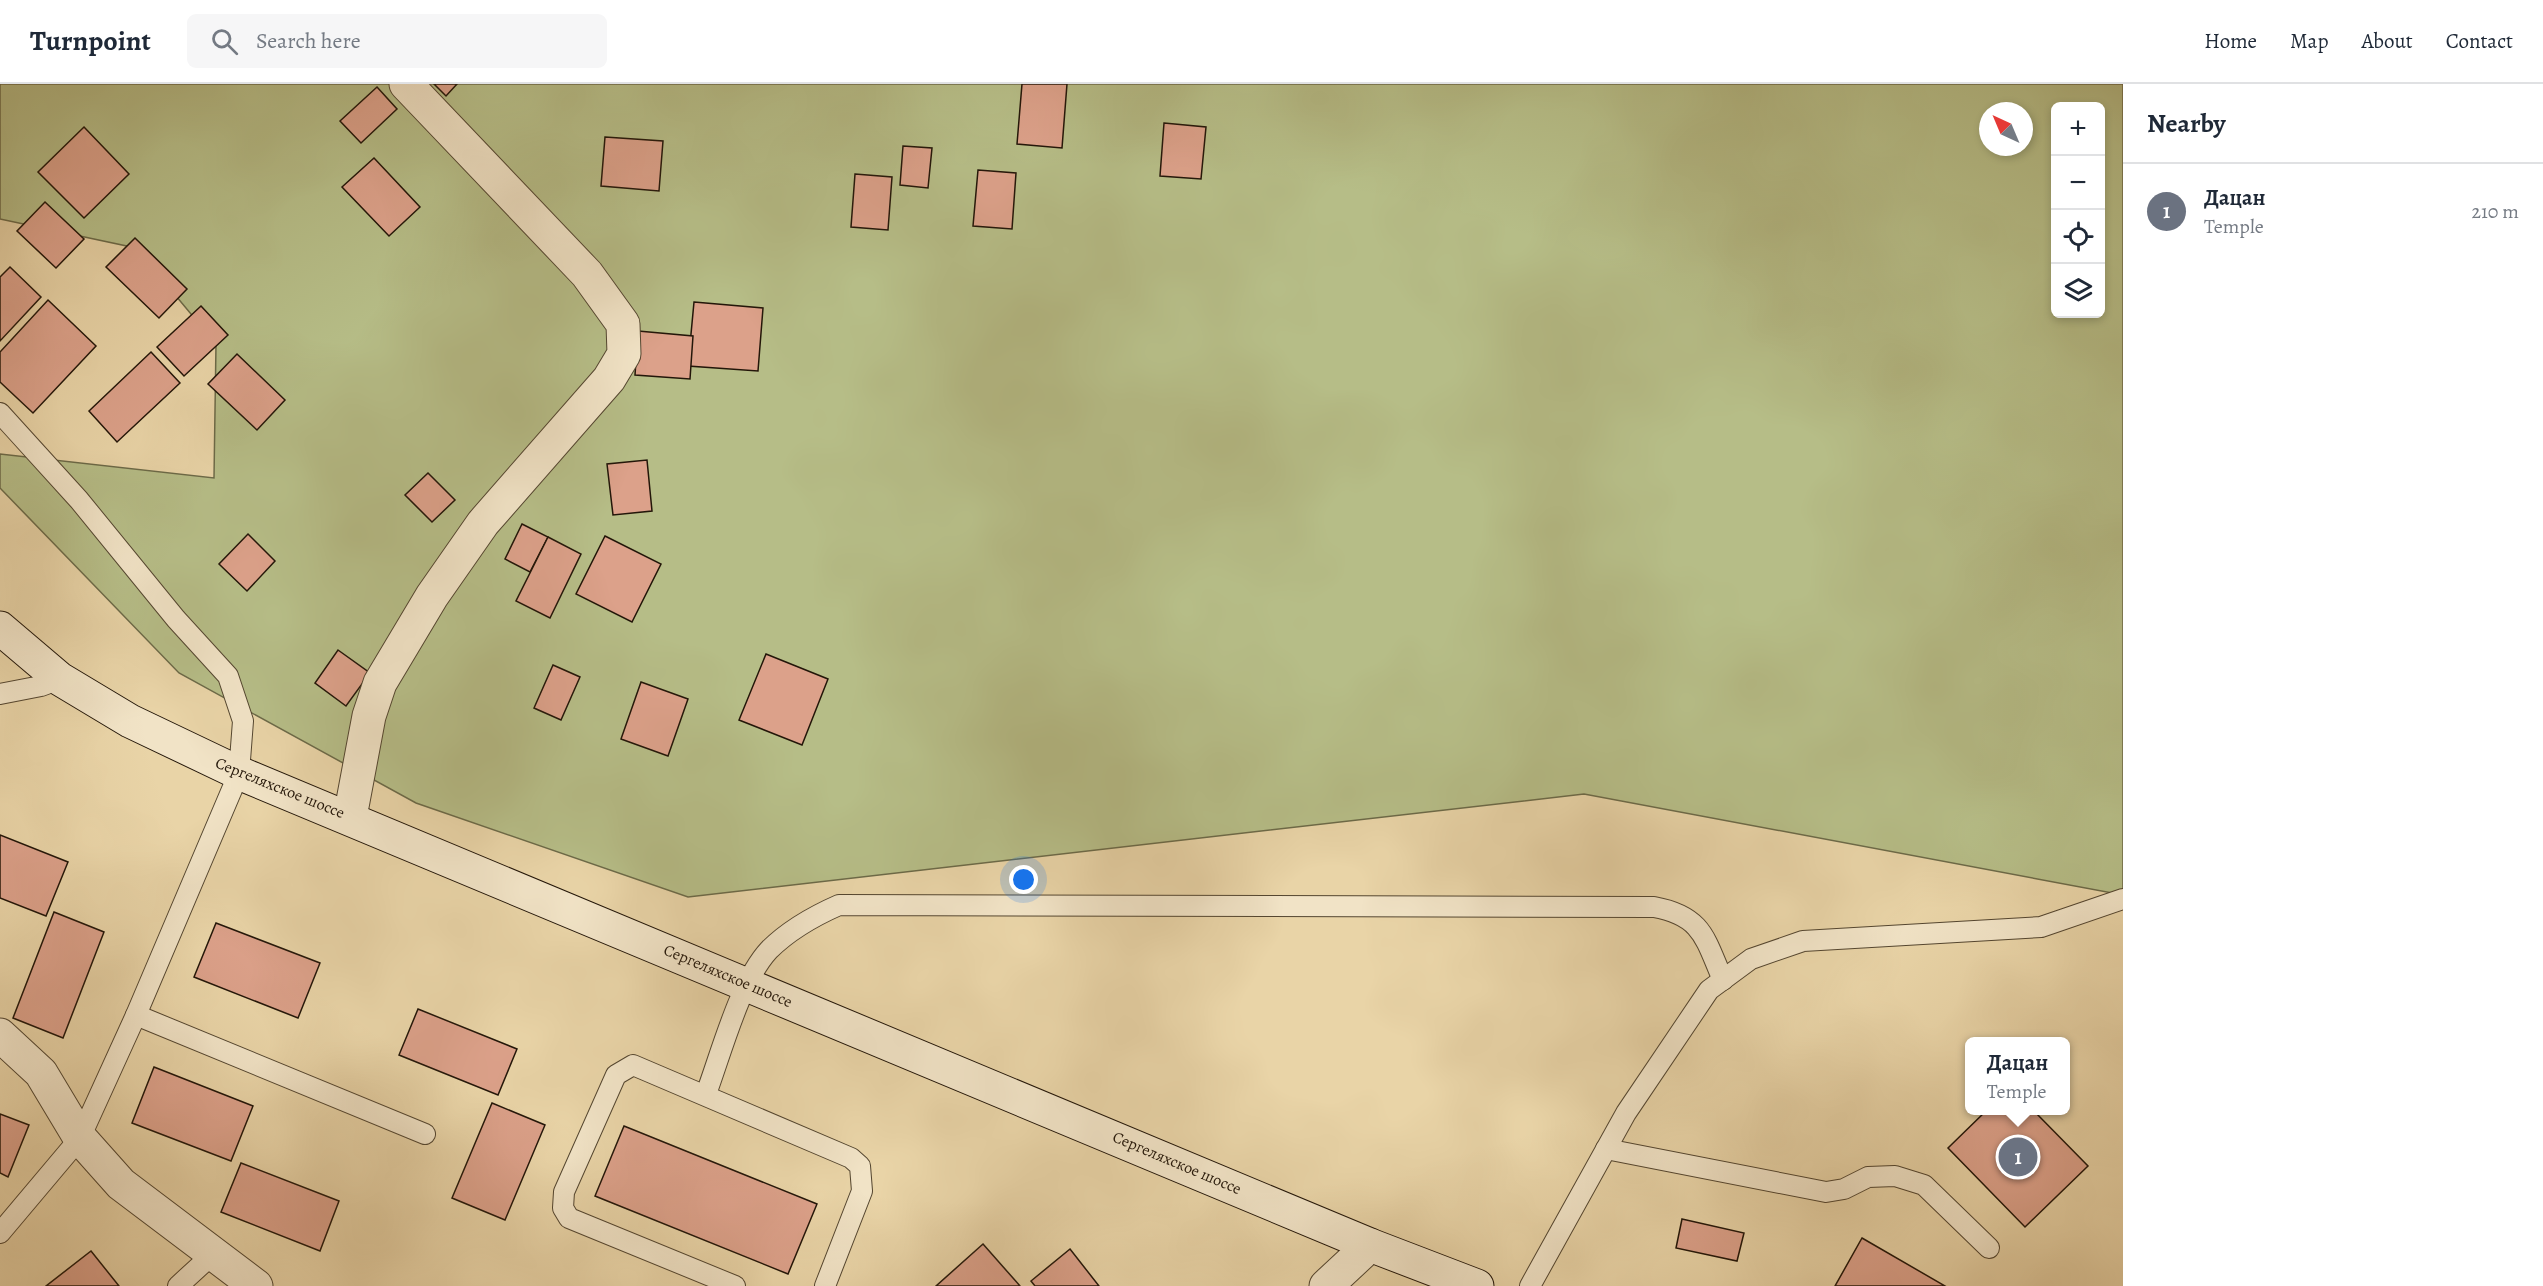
<!DOCTYPE html>
<meta charset="utf-8">
<style>
:root{--surface:#fff;--page:#f6f6f7;--text:#1f2937;--muted:#747a83;--line:#e0e1e3;--accent:#111827}
body{margin:0;font-family:Alegreya,serif;background:var(--page);color:var(--text)}
.controls{position:absolute;right:18px;top:18px;display:grid;overflow:hidden;border-radius:9px;box-shadow:0 3px 9px #0003}
.controls button{width:54px;height:54px;display:grid;place-items:center;padding:0;border:0;border-bottom:2px solid var(--line);background:var(--surface);color:var(--text);font:30px sans-serif}
.compass{position:absolute;left:1979px;top:18px;width:54px;height:54px;border-radius:50%;background:var(--surface);box-shadow:0 3px 9px #0003;rotate:316deg}
.you{position:absolute;left:1024px;top:796px;width:21px;height:21px;margin:-15px;border:4px solid #fff;border-radius:50%;background:#1a73e8;box-shadow:0 0 0 9px #1a73e833}
.badge{display:grid;place-items:center;width:39px;height:39px;border-radius:50%;background:var(--accent);color:#fff;font-size:20px;font-weight:700}
.pin{position:absolute;translate:-50% -50%;border:3px solid #fff;box-shadow:0 2px 6px #0006}
.popup{position:absolute;left:1965px;top:953px;width:105px;height:78px;box-sizing:border-box;display:grid;place-content:center;border-radius:9px;background:var(--surface);filter:drop-shadow(0 2px 4px #0005);font-size:20px;white-space:nowrap;color:var(--muted)}
.popup b{font-size:22px;color:var(--text)}
.popup::after{content:'';position:absolute;left:50%;top:100%;margin-left:-12px;border:12px solid transparent;border-top-color:var(--surface)}
.list{margin:0;padding:0;list-style:none}
h2{display:flex;justify-content:space-between;align-items:center;height:78px;margin:0;padding:0 24px;font-size:26px}
h2 small{font-size:20px;font-weight:400;color:var(--muted)}
.list li{display:grid;grid-template-columns:39px 1fr auto;gap:18px;align-items:center;box-sizing:border-box;height:96px;padding:0 24px;border-top:2px solid var(--line)}
.list b{display:block;font-size:22px;white-space:nowrap}
.list p{margin:0;font-size:20px;white-space:nowrap;color:var(--muted)}
.list em{font-size:20px;font-style:normal;color:var(--muted)}
.icon{flex:none;width:33px;height:33px;fill:none;stroke:currentColor;stroke-width:2;stroke-linecap:round;stroke-linejoin:round}
.map{position:relative;flex:none;width:2123px;height:1202px;overflow:hidden}
header{display:flex;align-items:center;gap:36px;box-sizing:border-box;height:84px;padding:0 30px;background:var(--surface);border-bottom:2px solid var(--line)}
header strong{font-size:28px}
nav{display:flex;gap:33px;margin-inline-start:auto;font-size:21px}
.search{width:420px;height:54px;background:var(--page);display:flex;align-items:center;gap:15px;box-sizing:border-box;padding:0 21px;border-radius:9px;color:var(--muted);font-size:22px}
main{display:flex}
aside{flex:1;background:var(--surface)}
.map>svg:first-child{display:block}
.green{fill:#b6bd87;stroke:#6c6a48;stroke-width:1.5;fill-rule:evenodd}
.building{fill:#dca18a;stroke:#231609;stroke-width:1.5}
.lines{fill:none;stroke-linecap:round;stroke-linejoin:round}
.lane-casing{stroke:#544630;stroke-width:22}
.street-casing{stroke:#544630;stroke-width:35}
.secondary-casing{stroke:#231609;stroke-width:35}
.lane{stroke:#f1e3c6;stroke-width:20}
.street{stroke:#f1e3c6;stroke-width:33}
.secondary{stroke:#f1e3c6;stroke-width:33}
.labels{text-anchor:middle;dominant-baseline:central;stroke-width:4.5;stroke-linejoin:round;paint-order:stroke}
.street-label{font-size:16px;fill:#231609;stroke:#f1e3c6}
</style>
<header>
<strong>Turnpoint</strong>
<div class="search"><svg class="icon" aria-label="search" viewBox="0 0 24 24"><circle cx="10" cy="10" r="6"/><path d="M15 15l6 6"/></svg>Search here</div>
<nav><a>Home</a><a>Map</a><a>About</a><a>Contact</a></nav>
</header>
<main>
<div class="map">
<svg width="2123" height="1202" viewBox="0 0 2123 1202">
<rect width="100%" height="100%" fill="#e9d4a7"/>
<filter id="stains"><feTurbulence type="fractalNoise" baseFrequency=".00333" numOctaves="4"/><feColorMatrix values="0 0 0 0 .2 0 0 0 0 .09 0 0 0 0 .02 0 0 0 .5 -.17"/></filter>
<radialGradient id="worn" r=".72"><stop offset=".6" stop-color="#630" stop-opacity="0"/><stop offset="1" stop-color="#630" stop-opacity=".3"/></radialGradient>
<path class="green" d="M0,0H2123V811L1584,710L688,813L416,719L179,589L0,404V370L214,394L216,260L136,164L0,135ZM2056,22H2100V230H2056ZM1988,27H2024V63H1988Z"/>
<g class="building">
<polygon points="434,0 457,0 446,12"/>
<polygon points="1022,0 1067,0 1062,64 1017,60"/>
<polygon points="377,3 397,25 361,59 340,37"/>
<polygon points="1164,39 1206,43 1201,95 1160,92"/>
<polygon points="84,43 129,90 84,134 38,88"/>
<polygon points="605,53 663,57 659,107 601,102"/>
<polygon points="903,62 932,64 928,104 900,101"/>
<polygon points="374,74 420,123 389,152 342,103"/>
<polygon points="978,86 1016,89 1012,145 973,142"/>
<polygon points="855,90 892,93 888,146 851,143"/>
<polygon points="45,118 84,155 56,184 17,147"/>
<polygon points="135,154 187,205 159,234 106,183"/>
<polygon points="10,183 41,213 0,257 0,193"/>
<polygon points="48,216 96,262 33,329 0,298 0,268"/>
<polygon points="694,218 763,224 758,287 688,282"/>
<polygon points="201,222 228,251 184,292 157,263"/>
<polygon points="638,247 693,252 690,295 635,291"/>
<polygon points="151,268 180,299 117,358 89,327"/>
<polygon points="237,270 285,316 257,346 208,300"/>
<polygon points="647,376 652,427 613,431 607,380"/>
<polygon points="428,389 455,416 432,438 405,411"/>
<polygon points="522,440 548,453 530,488 505,475"/>
<polygon points="248,450 275,477 247,507 219,480"/>
<polygon points="605,452 661,480 632,538 576,510"/>
<polygon points="548,453 581,470 550,534 516,517"/>
<polygon points="338,566 370,589 346,622 315,599"/>
<polygon points="766,570 828,595 802,661 739,636"/>
<polygon points="553,581 580,593 561,636 534,624"/>
<polygon points="641,598 688,615 668,672 621,655"/>
<polygon points="0,751 68,778 46,832 0,814"/>
<polygon points="54,828 104,848 63,954 13,934"/>
<polygon points="216,839 320,879 298,934 194,893"/>
<polygon points="418,925 517,965 498,1011 399,971"/>
<polygon points="154,983 253,1022 231,1077 132,1039"/>
<polygon points="492,1019 545,1041 505,1136 452,1114"/>
<polygon points="1987,1026 2033,1026 2088,1082 2025,1143 1948,1064"/>
<polygon points="0,1030 29,1041 8,1093 0,1089"/>
<polygon points="624,1042 817,1120 788,1190 595,1112"/>
<polygon points="241,1079 339,1117 320,1167 221,1128"/>
<polygon points="1682,1135 1744,1149 1737,1177 1676,1164"/>
<polygon points="1862,1154 1945,1202 1835,1202"/>
<polygon points="983,1160 1020,1202 936,1202"/>
<polygon points="1070,1165 1099,1202 1035,1202 1031,1197"/>
<polygon points="91,1167 119,1202 46,1202"/>
</g>
<g class="lines">
<g class="lane-casing">
<g id="lane">
<polyline points="0,329 79,416 176,535 228,592 243,637 239,689 136,931 80,1054 0,1149"/>
<polyline points="0,610 41,602 60,595"/>
<polyline points="136,931 425,1050"/>
<path d="M706,1010C721,970 740,897 769,866C789,846 814,832 839,821L1654,823C1703,832 1705,855 1723,896"/>
<polyline points="1606,1065 1826,1108 1844,1105 1868,1093 1895,1092 1924,1101 1989,1164"/>
<polyline points="178,1202 214,1169"/>
<polyline points="735,1202 569,1134 563,1124 564,1108 616,991 633,981 851,1074 860,1082 862,1107 825,1202"/>
<polyline points="1530,1202 1626,1029 1709,906 1751,875 1803,857 2041,843 2123,815"/>
</g>
</g>
<g class="street-casing">
<g id="street">
<polyline points="350,733 369,632 380,599 432,512 483,439 609,295 624,270 623,240 587,190 406,0"/>
<polyline points="0,951 41,989 80,1054 121,1100 256,1202"/>
<polyline points="1326,1202 1370,1161"/>
</g>
</g>
<g class="secondary-casing">
<polyline id="secondary" points="0,544 60,595 130,637 239,689 1370,1161 1477,1202"/>
</g>
<use href="#lane" class="lane"/>
<use href="#street" class="street"/>
<use href="#secondary" class="secondary"/>
</g>
<g class="labels">
<g class="street-label">
<text transform="translate(280 704) rotate(22)">Сергеляхское шоссе</text>
<text transform="translate(728 892) rotate(23)">Сергеляхское шоссе</text>
<text transform="translate(1177 1079) rotate(23)">Сергеляхское шоссе</text>
</g>
</g>
<rect width="100%" height="100%" filter="url(#stains)"/>
<rect width="100%" height="100%" fill="url(#worn)"/>
</svg>
<div class="controls">
<button>+</button>
<button>−</button>
<button><svg class="icon" aria-label="locate" viewBox="0 0 24 24"><circle cx="12" cy="12" r="6"/><path d="M12 2v4M12 18v4M2 12h4M18 12h4"/></svg></button>
<button><svg class="icon" aria-label="layers" viewBox="0 0 24 24"><path d="M12 4l9 5-9 5-9-5zM3 14l9 5 9-5"/></svg></button>
</div>
<svg class="compass" viewBox="-18 -18 36 36"><path d="M0-13l5 13h-10z" fill="#e53935"/><path d="M0 13l5-13h-10z" fill="#747a83"/></svg>
<div class="you"></div>
<div class="pin badge" style="left:2018px;top:1073px;background:#6b7280">1</div>
<div class="popup"><b>Дацан</b>Temple</div>
</div>
<aside>
<h2>Nearby<small></small></h2>
<ul class="list">
<li><span class="badge" style="background:#6b7280">1</span><div><b>Дацан</b><p>Temple</p></div><em>210 m</em></li>
</ul>
</aside>
</main>
